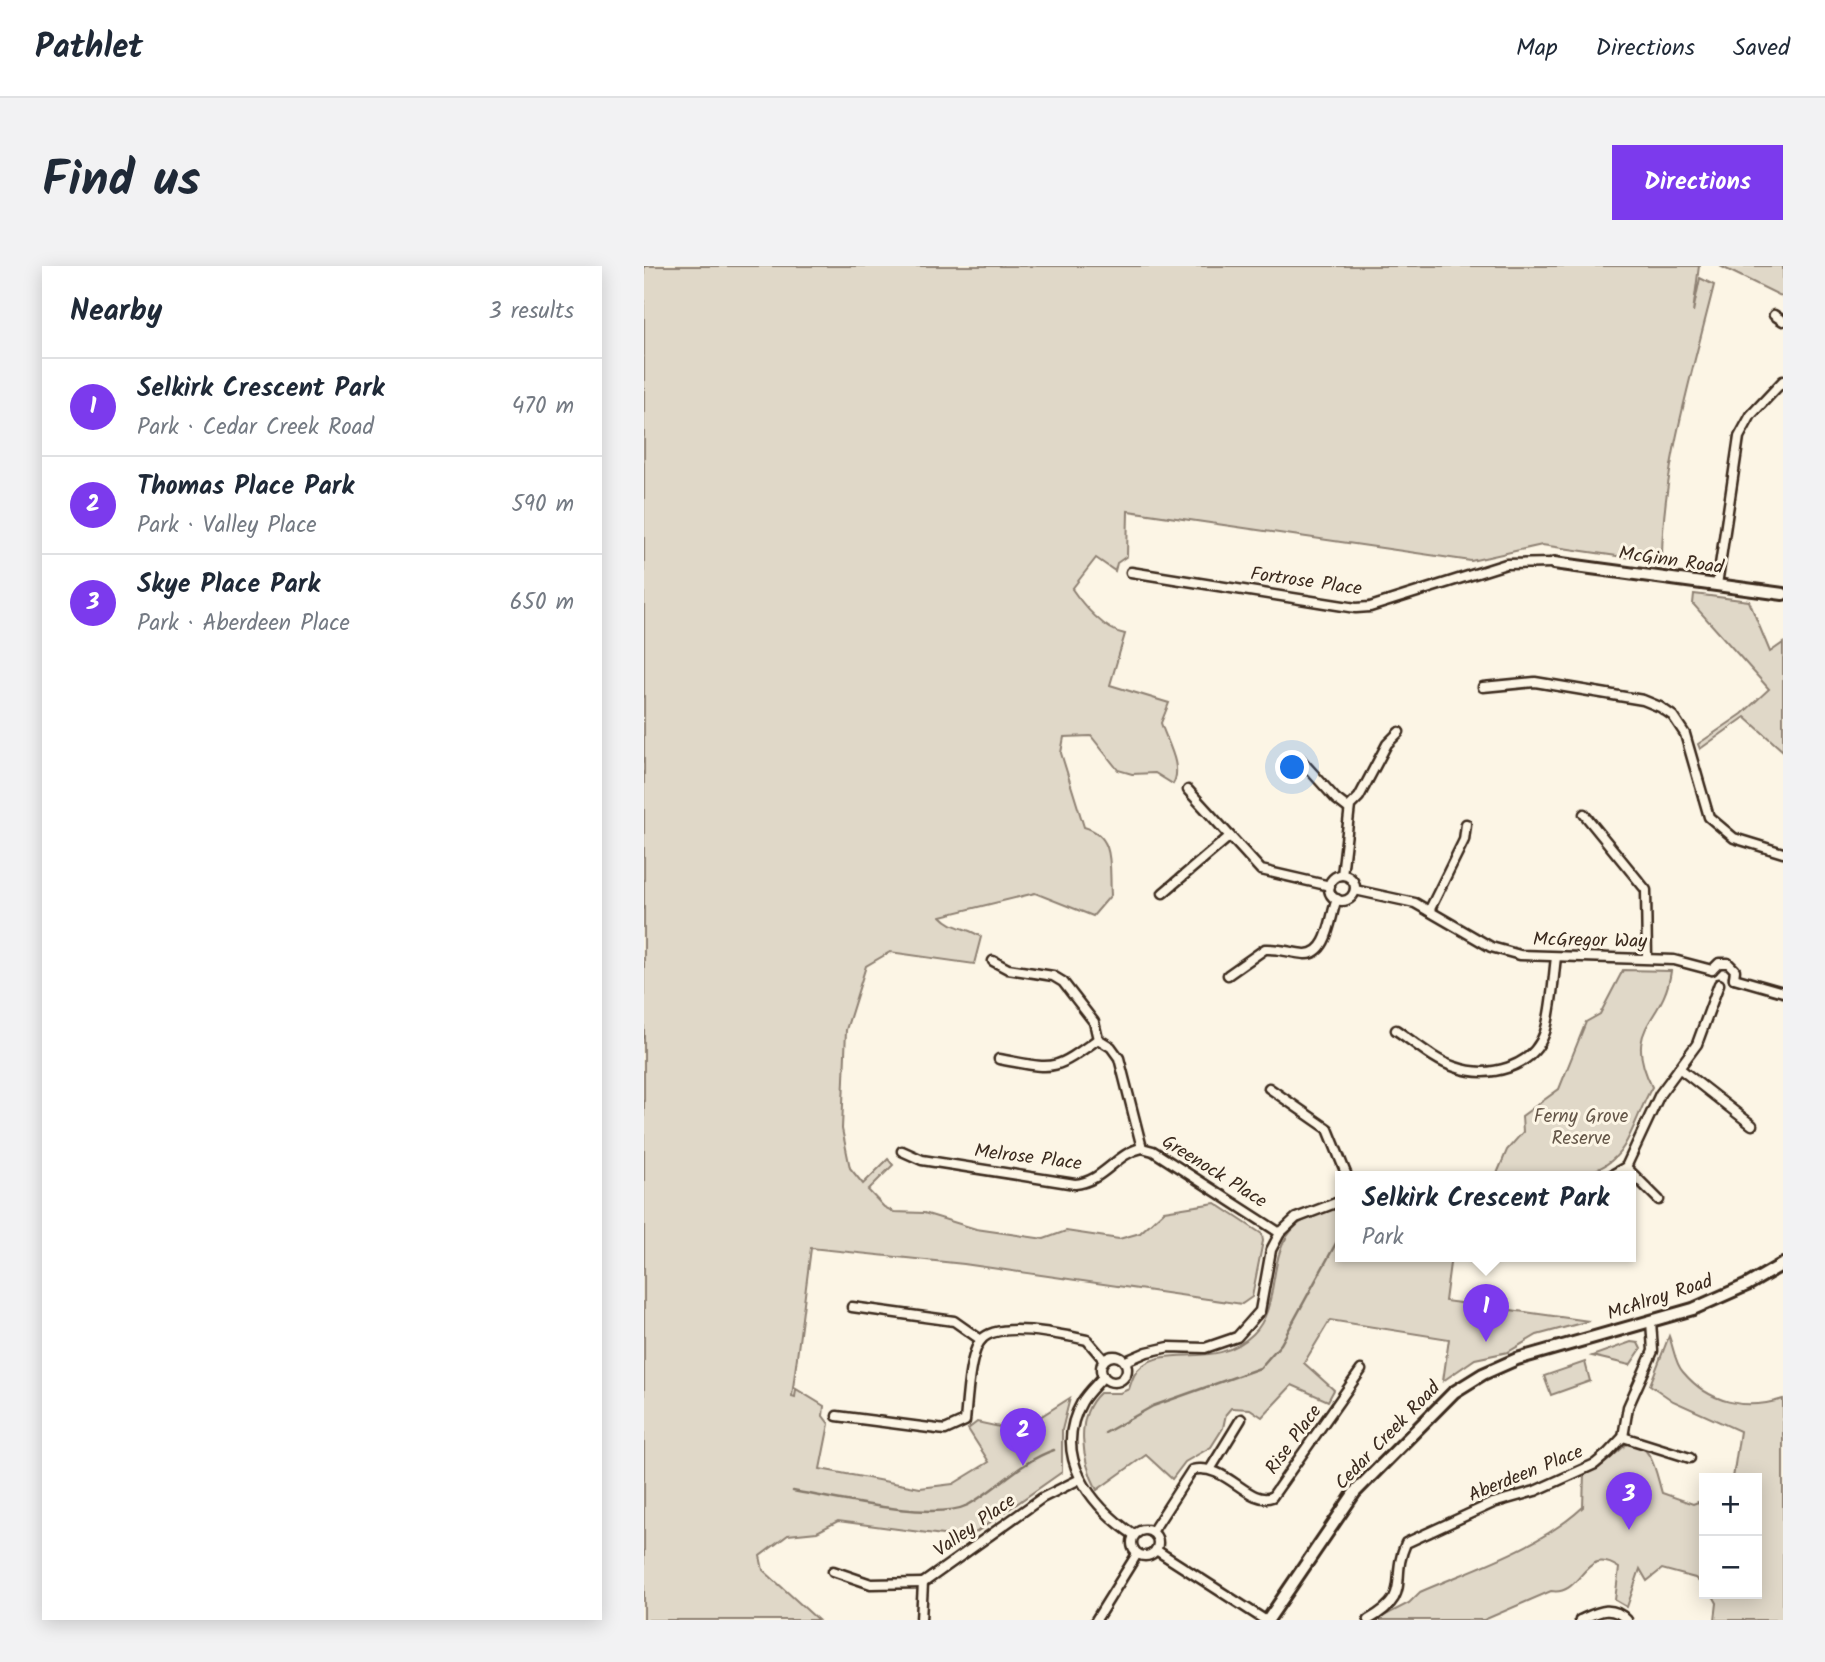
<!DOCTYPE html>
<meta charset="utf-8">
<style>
:root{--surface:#fff;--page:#f2f2f3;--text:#1f2937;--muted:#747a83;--line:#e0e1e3;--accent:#7c3aed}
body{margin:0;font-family:Kalam,sans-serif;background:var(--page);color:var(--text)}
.controls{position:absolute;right:21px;bottom:21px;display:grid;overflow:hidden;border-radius:0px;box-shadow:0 4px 18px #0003}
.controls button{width:63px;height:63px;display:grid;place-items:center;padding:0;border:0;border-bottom:2px solid var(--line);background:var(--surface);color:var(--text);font:35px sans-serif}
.you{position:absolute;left:649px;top:502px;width:24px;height:24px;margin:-18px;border:5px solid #fff;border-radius:50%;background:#1a73e8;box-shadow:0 0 0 10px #1a73e833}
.badge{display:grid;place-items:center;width:46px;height:46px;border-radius:50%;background:var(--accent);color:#fff;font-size:23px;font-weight:700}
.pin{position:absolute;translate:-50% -58px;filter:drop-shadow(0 2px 4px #0008)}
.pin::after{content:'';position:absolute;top:37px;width:24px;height:21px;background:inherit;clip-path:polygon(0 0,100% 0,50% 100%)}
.popup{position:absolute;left:691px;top:905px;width:301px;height:91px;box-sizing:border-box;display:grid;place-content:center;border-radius:0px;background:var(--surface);filter:drop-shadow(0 2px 5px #0005);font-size:23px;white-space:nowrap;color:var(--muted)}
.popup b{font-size:26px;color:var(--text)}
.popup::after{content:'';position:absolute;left:50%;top:100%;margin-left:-14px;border:14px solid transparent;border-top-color:var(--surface)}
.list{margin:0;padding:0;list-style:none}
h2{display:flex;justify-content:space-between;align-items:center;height:91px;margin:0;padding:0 28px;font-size:30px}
h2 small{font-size:23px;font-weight:400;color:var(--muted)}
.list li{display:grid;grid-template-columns:46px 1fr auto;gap:21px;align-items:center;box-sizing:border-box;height:98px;padding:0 28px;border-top:2px solid var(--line)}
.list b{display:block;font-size:26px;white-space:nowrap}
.list p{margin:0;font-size:23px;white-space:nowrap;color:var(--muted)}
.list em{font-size:23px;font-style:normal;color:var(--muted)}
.map{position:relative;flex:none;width:1139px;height:1354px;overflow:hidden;border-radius:0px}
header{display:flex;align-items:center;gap:42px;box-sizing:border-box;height:98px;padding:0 35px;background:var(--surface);border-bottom:2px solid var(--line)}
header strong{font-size:33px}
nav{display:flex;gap:38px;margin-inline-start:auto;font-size:24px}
.intro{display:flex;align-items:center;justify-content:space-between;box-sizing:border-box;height:168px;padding:0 42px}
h1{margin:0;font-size:49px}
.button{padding:18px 32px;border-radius:0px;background:var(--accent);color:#fff;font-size:24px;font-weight:700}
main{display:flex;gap:42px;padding:0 42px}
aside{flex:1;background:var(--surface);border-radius:0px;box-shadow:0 4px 18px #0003}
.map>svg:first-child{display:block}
.green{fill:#e0d8c8;stroke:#8e8173;stroke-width:2}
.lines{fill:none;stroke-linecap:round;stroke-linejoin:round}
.stream{stroke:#85796b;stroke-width:2.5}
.street-casing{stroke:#3b2a1e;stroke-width:13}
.secondary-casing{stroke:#3b2a1e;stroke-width:16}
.street{stroke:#fcf5e5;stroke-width:8}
.secondary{stroke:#fcf5e5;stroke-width:10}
.labels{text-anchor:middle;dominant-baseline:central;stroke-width:6;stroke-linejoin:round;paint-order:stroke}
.street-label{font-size:19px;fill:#3b2a1e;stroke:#fcf5e5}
.park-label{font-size:19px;fill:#645648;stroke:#fcf5e5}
</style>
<header>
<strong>Pathlet</strong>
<nav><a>Map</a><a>Directions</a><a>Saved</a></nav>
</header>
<div class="intro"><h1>Find us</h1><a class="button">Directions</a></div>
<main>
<aside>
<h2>Nearby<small>3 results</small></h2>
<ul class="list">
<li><span class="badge">1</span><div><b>Selkirk Crescent Park</b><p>Park · Cedar Creek Road</p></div><em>470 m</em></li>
<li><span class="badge">2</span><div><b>Thomas Place Park</b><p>Park · Valley Place</p></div><em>590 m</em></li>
<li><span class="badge">3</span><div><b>Skye Place Park</b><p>Park · Aberdeen Place</p></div><em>650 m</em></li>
</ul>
</aside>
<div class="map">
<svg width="1139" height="1354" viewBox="0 0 1139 1354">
<rect width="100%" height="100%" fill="#fcf5e5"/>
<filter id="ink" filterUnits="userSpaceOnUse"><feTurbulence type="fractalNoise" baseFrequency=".0143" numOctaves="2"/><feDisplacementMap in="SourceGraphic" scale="14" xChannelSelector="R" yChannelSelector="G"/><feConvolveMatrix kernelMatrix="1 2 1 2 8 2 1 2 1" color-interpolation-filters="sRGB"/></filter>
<g filter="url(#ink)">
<g class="green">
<path d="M0,0H1055L1049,46L1056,12L1070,19C1048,108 1019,199 1018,291H1014V296L898,279L827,295L484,245L483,290L473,297L471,305L452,292L428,323C439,339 461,365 481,368L466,419L525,437L517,457C523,476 539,501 529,518L511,507L488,508L474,504L447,470L420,471L417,487L440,561C472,570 465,600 467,629L449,650L391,627L297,650C309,663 323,661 337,671L330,698L246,686L222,700L202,764L198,863L206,902L219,918L244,893L249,899L224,924L240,941L250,946L280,947L332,963L400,973L422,965L475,973L496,967L520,945L571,937L618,968L619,975L608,1031L598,1038L320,998L167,982L148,1130L151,1131L152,1123L180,1140L179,1150L185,1158L176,1203L276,1222L309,1218L345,1196L324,1163L333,1156L374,1165L426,1132L418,1164V1206L314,1279L306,1270L194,1255L173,1266L144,1269L116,1290L119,1304L174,1354H0Z"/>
<polygon points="1076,0 1139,0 1139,31"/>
<polygon points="1050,328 1105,335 1126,386 1139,377 1139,485 1101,451 1056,483 1054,478 1098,448 1125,423 1049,338"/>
<path d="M979,704L1027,705C1020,758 977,759 1008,821C997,840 991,862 980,880C955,922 894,910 852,910L863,884L879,866L878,850L915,823L942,756L956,748Z"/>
<path d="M697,941V990H807L801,1035L945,1055L893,1069L864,1086L831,1093L799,1115L805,1073L686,1054L660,1097L690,1124L684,1135L648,1119L618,1151L606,1143L587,1142L582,1148L579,1162L567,1181L541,1196L528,1213L502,1189L453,1224C438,1195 430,1151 456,1127H476L485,1123C488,1114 490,1106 498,1100C526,1078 573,1104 609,1068C638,1040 621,987 652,960C663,950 683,946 697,941Z"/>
<path d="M1025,1070C1029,1080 1031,1098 1039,1106C1065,1137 1101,1145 1139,1133V1354H1071L1073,1337L1068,1328H1113V1212H1089L1096,1165L1029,1135L1006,1119Z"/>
<polygon points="987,1076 994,1077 997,1083 986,1099 948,1090"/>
<polygon points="941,1096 946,1115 907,1129 900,1110"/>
<path d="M984,1177C1009,1177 1012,1208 1018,1227L1049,1238L1054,1236L1060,1242V1320L1051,1312L1018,1303L1003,1315L996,1303L983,1341L971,1334L975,1302C939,1277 939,1331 907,1325L840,1354H732L765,1337L776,1326C831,1302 895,1282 939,1241L940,1208L960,1198Z"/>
</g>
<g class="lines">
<g class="stream">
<polyline points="461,1167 509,1140 616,1102 637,1078 697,968"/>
<path d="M149,1225C189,1232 289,1256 324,1239C353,1223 377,1195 410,1184"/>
</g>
<g class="street-casing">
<g id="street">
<polyline points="1130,49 1139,55"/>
<polyline points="487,306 712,342 726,341 862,298 910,297"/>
<polyline points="1073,319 1095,171 1107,149 1139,115"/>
<polyline points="839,421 891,416 999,434 1016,441 1029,450 1041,468 1065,551 1090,572 1139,587"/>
<polyline points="656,493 692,533 705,543"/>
<polyline points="544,524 617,604 686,620"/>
<polyline points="940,548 1002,624 1003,692"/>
<polyline points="698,609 706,540 715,531 743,478 755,466"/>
<circle cx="698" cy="622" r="13"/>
<polyline points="711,624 771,637 847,681 876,689 1030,694 1068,704"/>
<polyline points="519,627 586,570"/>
<polyline points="785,645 820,574 822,558"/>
<polyline points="349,695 364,703 409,710 419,716 450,756 454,773 467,781 475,792 498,882 509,885 636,967"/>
<polyline points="1068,704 1075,697 1084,697 1091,704 1090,712"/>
<path d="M584,709L621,683C635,682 647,687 661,688C685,689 686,649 693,633"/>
<polyline points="1090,712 1139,726"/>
<path d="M752,764C770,776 791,795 811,801C845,813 889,802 901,766C908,743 909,715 912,691"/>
<path d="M355,793C411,803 407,807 454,773"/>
<polyline points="1035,802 1108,859"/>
<polyline points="625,822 684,863 703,910"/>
<path d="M258,885L278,894L431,918C459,916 472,887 498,882"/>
<polyline points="982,901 1015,934"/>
<polyline points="966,910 982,901 1016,828 1053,778 1075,718"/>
<polyline points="208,1041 310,1055 337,1074"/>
<circle cx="470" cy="1103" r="13"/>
<polyline points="482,1095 503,1086 525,1081 561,1082 593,1071 616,1045 627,984 636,967 652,952 697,935"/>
<path d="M459,1111C452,1119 443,1127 438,1136C407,1190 447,1240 490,1269"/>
<path d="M193,1150L301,1164L321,1155C323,1136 325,1088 337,1074C354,1054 420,1069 443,1074L460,1094"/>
<polyline points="979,1171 1046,1192"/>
<polyline points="567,1202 597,1153"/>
<circle cx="501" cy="1277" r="13"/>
<path d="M508,1266L548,1204C582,1196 604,1240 628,1231L717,1104"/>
<polyline points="512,1284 621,1354"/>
<polyline points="189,1305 227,1318 279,1317"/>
<polyline points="277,1354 279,1317 398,1232 436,1213"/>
<polyline points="452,1354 493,1288"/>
<path d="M724,1354C770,1328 745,1315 762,1277L849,1237L891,1225L951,1198L964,1187L979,1171L984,1141L1009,1085L1007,1055"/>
<path d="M936,1354C954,1346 967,1338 983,1354"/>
</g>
</g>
<g class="secondary-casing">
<g id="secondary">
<polyline points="910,297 1139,328"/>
<polyline points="624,1354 711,1226 810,1126 839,1108 873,1093 1049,1043 1103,1019 1139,998"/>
</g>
</g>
<use href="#street" class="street"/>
<use href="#secondary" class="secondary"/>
</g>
</g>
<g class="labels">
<g class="street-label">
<text transform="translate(1027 295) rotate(8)">McGinn Road</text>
<text transform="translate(662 316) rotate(8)">Fortrose Place</text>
<text transform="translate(946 675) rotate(1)">McGregor Way</text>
<text transform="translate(384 892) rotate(7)">Melrose Place</text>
<text transform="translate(570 906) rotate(32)">Greenock Place</text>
<text transform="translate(1016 1032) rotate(-18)">McAlroy Road</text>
<text transform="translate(744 1170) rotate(-46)">Cedar Creek Road</text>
<text transform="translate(650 1174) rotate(-54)">Rise Place</text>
<text transform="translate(882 1208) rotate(-22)">Aberdeen Place</text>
<text transform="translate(331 1260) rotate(-35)">Valley Place</text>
</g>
<g class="park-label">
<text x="937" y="851">Ferny Grove<tspan x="937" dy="22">Reserve</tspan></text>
</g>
</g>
</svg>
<div class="controls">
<button>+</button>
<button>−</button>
</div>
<div class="you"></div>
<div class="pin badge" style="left:842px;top:1076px">1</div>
<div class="popup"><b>Selkirk Crescent Park</b>Park</div>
<div class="pin badge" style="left:379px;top:1200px">2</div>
<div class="pin badge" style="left:985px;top:1264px">3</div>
</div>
</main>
